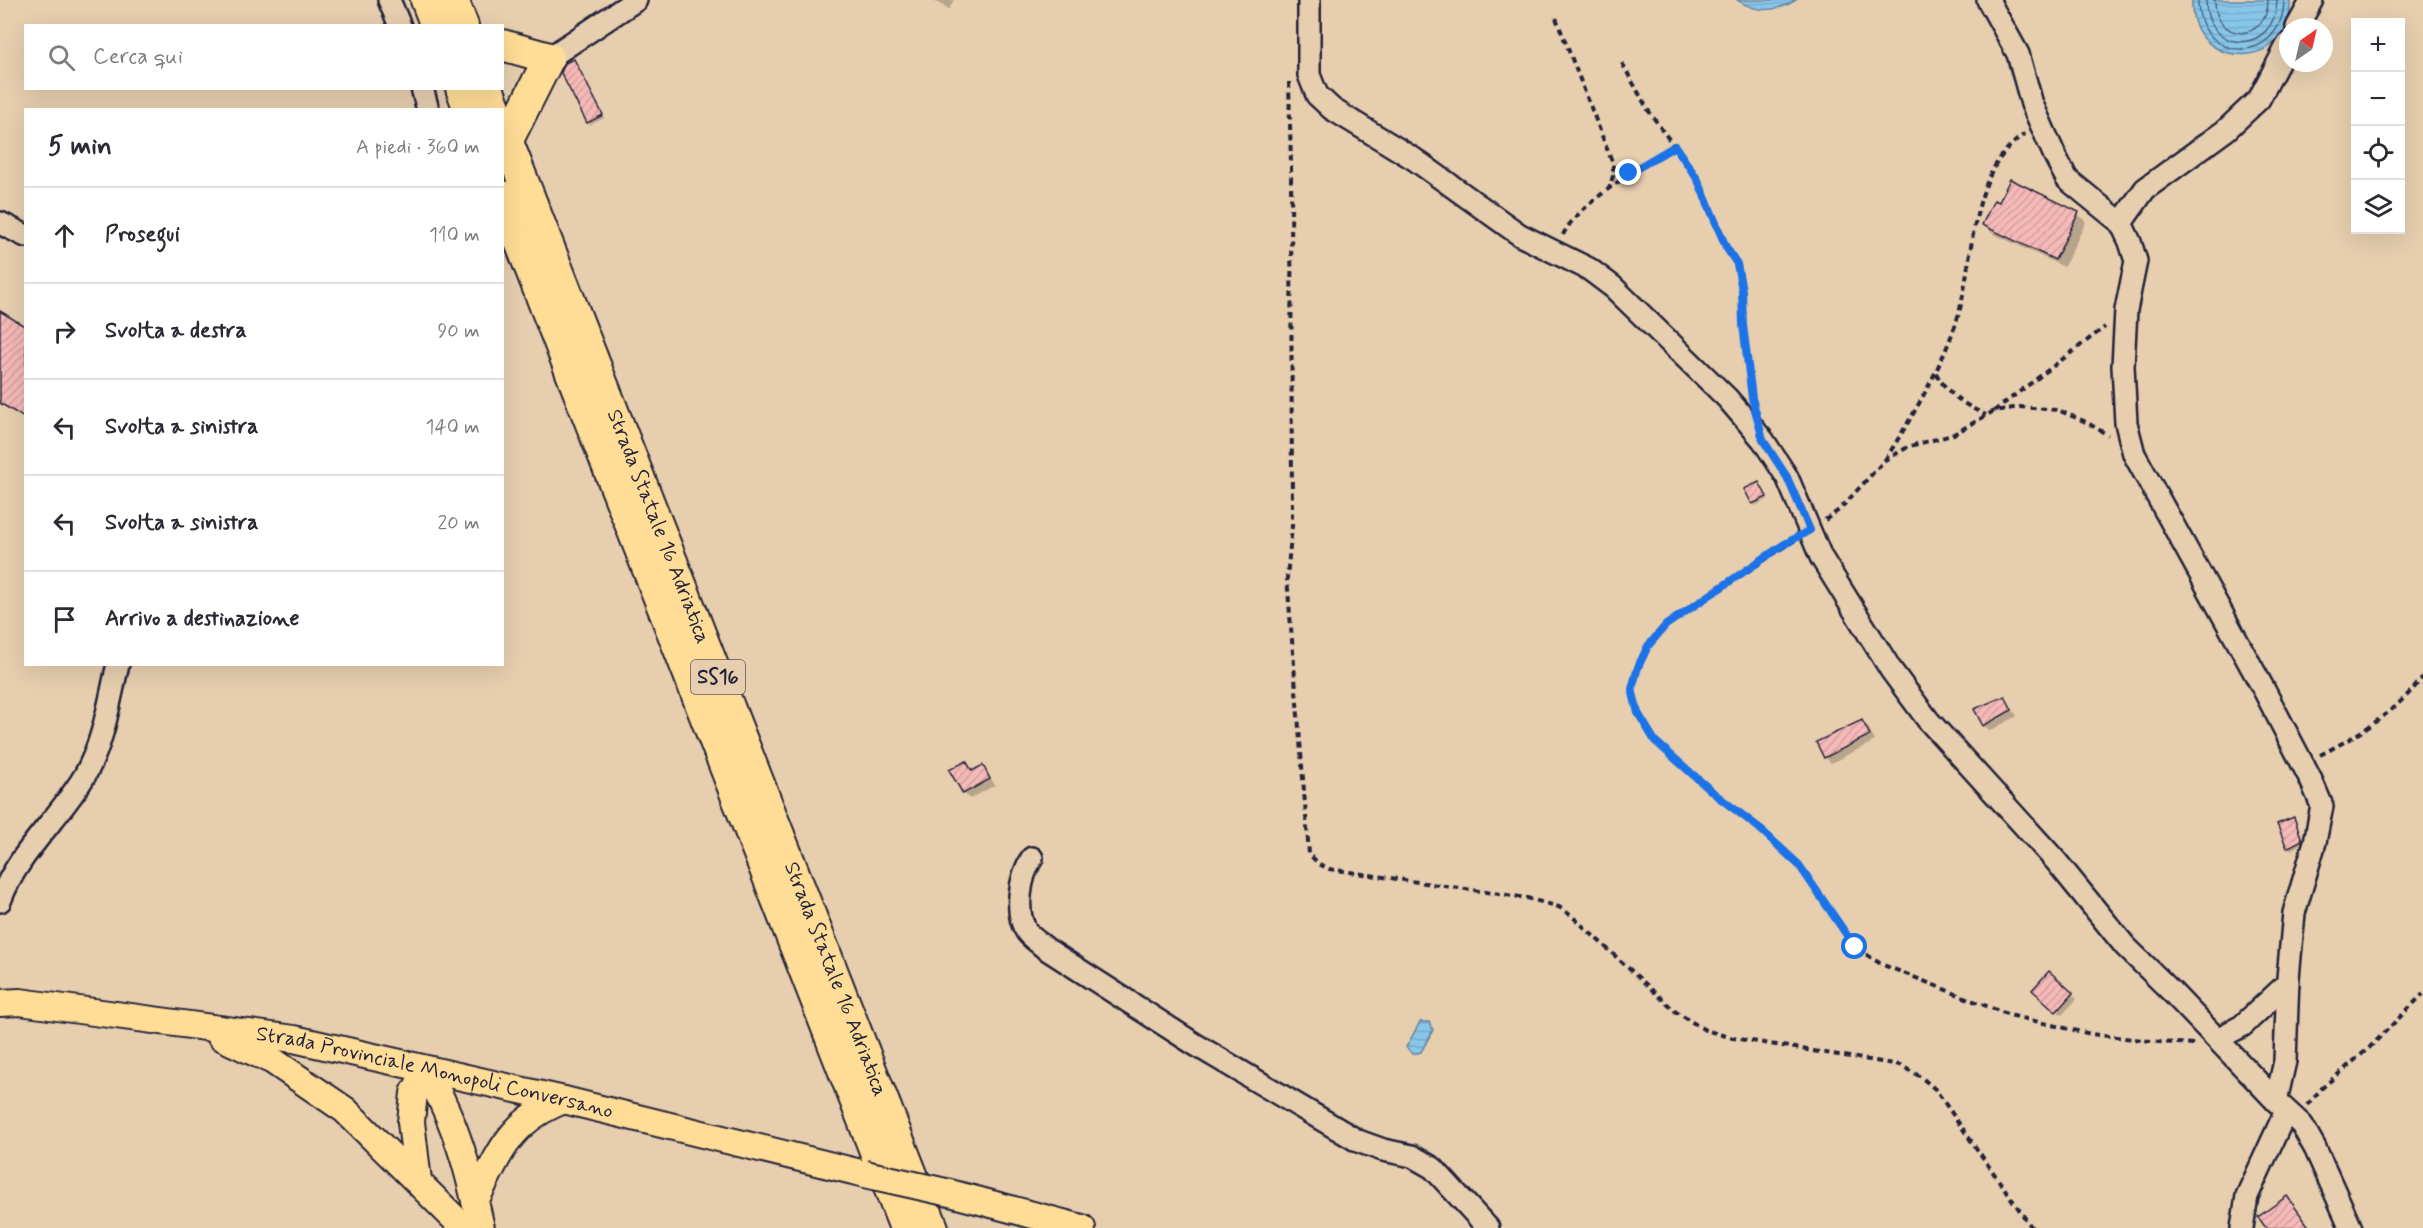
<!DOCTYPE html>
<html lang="it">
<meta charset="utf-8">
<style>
:root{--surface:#fff;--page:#f7f7f7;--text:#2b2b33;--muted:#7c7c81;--line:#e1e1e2}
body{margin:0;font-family:Mynerve,sans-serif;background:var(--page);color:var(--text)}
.controls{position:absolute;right:18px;top:18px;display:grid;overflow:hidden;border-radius:0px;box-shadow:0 6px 24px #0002}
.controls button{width:54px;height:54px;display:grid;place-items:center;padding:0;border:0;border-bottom:2px solid var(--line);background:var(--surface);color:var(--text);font:30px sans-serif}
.compass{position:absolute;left:2279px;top:18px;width:54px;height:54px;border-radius:50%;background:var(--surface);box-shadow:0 6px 24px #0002;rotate:34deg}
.stop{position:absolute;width:18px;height:18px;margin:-14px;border:4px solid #1a73e8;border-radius:50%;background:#fff}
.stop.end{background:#1a73e8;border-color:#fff;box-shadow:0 2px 6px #0008}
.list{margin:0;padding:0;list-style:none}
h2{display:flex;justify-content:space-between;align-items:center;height:78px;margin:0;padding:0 24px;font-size:26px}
h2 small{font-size:20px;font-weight:400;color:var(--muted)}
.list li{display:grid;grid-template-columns:39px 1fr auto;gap:18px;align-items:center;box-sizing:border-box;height:96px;padding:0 24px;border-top:2px solid var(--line)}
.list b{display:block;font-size:22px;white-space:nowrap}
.list em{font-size:20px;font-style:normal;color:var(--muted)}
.icon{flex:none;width:33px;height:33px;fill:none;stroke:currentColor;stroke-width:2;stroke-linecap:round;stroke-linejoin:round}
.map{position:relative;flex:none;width:2423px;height:1228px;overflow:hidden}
.search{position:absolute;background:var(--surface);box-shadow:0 6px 24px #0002;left:24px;top:24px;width:480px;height:66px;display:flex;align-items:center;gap:15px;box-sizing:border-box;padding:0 21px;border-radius:0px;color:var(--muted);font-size:22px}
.panel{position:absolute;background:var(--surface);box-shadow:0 6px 24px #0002;left:24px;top:108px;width:480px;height:558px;border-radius:0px}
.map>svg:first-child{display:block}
.water{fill:url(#water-rules);stroke:#5f84a3;stroke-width:1.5}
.shadow{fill:#0003}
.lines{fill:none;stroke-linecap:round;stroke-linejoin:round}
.shore{stroke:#4b6481;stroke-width:1.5}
.building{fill:url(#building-hatch);stroke:#22223b;stroke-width:1.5}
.minor-casing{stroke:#22223b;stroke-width:26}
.major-casing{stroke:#22223b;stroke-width:30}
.highway-casing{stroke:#22223b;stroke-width:34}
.path{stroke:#22223b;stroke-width:4;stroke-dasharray:6 4.5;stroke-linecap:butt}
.minor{stroke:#e7ceaf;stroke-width:21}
.major{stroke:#ffdd96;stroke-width:26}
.highway{stroke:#ffdd96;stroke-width:30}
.major-bridge-casing{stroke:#22223b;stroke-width:30;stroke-linecap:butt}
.major-bridge{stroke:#ffdd96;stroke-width:26}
.route{stroke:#1a73e8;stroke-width:8}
.labels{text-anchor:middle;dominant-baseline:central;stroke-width:6;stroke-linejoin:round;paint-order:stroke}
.shield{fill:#e7ceaf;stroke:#5d565e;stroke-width:1.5}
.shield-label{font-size:20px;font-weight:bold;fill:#22223b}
.street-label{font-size:21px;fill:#22223b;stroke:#e7ceaf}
</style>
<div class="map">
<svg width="2423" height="1228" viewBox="0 0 2423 1228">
<defs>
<pattern id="water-rules" width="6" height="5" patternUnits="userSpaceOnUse" patternTransform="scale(1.5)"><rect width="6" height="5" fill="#88c6e9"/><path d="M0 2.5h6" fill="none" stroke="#75aac9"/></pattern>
<pattern id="building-hatch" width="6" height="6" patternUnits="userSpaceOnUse" patternTransform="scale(1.5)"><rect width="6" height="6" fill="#f5b9b7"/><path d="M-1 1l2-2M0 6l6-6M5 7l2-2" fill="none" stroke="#d29f9e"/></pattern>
</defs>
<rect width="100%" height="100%" fill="#e7ceaf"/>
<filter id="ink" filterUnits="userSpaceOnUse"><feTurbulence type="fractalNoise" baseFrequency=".0167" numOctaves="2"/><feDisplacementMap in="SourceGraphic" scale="12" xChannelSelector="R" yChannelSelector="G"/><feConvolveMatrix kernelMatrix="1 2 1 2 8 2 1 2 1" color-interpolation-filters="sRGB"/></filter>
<g filter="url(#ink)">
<g class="water">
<path d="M1737,0H1796C1777,12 1756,13 1737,0Z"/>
<path d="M2192,0H2290C2294,73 2188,72 2192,0Z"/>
<polygon points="1420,1022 1429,1022 1433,1030 1421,1052 1413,1054 1406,1047"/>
</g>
<g class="shadow">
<polygon points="932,0 954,0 949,9"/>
<polygon points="576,63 604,118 590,125 562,73"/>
<polygon points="2078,214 2086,222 2064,267 1992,233 1984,224"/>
<polygon points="0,310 10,316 0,402"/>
<polygon points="1761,486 1768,499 1755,506 1753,503"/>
<polygon points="2005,697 2017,716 1990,731 1984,725 1976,710"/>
<polygon points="1862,721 1868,727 1875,741 1831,763 1825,757"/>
<polygon points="966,763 974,772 983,767 995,785 970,799 964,793"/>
<polygon points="2293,819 2304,842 2291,850 2279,825"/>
<polygon points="2049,973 2077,999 2062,1015 2034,990"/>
</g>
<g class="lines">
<g class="shore">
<path d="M2198,0C2198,65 2283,66 2284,0"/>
<path d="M2206,0C2205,55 2276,56 2277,0"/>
<path d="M2215,0C2214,43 2268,44 2268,0"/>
</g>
</g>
<g class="building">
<polygon points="574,59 603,115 587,123 561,73 565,63"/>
<polygon points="2010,179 2079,212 2055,260 1982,225 1994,200 1999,202"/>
<polygon points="0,311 26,327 26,419 0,403"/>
<polygon points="1759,482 1767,497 1752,504 1744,489"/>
<polygon points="2005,696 2012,710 1983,726 1974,709"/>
<polygon points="1862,720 1870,735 1824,758 1816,742"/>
<polygon points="966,761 972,771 983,765 990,779 963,794 949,770"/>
<polygon points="2294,817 2302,840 2287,848 2277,824"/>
<polygon points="2049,971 2073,993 2056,1012 2032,990"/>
<polygon points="2287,1196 2310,1228 2266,1228 2258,1217"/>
</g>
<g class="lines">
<g class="minor-casing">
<g id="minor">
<polyline points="389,0 400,26"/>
<polyline points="1309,0 1309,75 1317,95 1332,109 1414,159 1520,235 1589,269 1613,287 1727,398 1763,440 1787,477 1821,557 1891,670 1928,720 2056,861 2125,946 2171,991 2276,1101 2302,1125 2315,1148 2351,1228"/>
<polyline points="1988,0 2018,54 2032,104 2055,156 2067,179 2121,223 2130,242 2136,261 2126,310 2123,366 2126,423 2134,454 2262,686 2311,780 2322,806 2315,842 2294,913 2288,978 2285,1061 2276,1101"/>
<polyline points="2297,27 2312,0"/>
<polyline points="549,58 636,0"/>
<polyline points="422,88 428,110"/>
<polyline points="0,223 26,236"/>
<polyline points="2121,223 2145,189 2226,130 2259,99 2288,44"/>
<path d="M1032,858C1020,876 1014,913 1027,932C1031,938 1040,943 1045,948L1196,1045L1358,1141L1383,1150L1412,1156L1433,1168L1488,1228"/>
<path d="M0,901C17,853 60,818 85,775C104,741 109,702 118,664"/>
<polyline points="2217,1039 2242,1026 2288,983"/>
<polyline points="2242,1228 2247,1196 2286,1111"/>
</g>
</g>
<g class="major-casing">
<g id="major">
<path id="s1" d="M0,1003L20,1002L294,1039L564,1100L865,1174"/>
<polyline points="221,1037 273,1061 345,1110 464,1228"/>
<path d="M426,1071C450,1111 465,1155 475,1201"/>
<polyline points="418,1181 411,1122 414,1093 426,1071"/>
<polyline points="950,1193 1082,1228"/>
<path d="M481,1228L475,1201C500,1153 509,1121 564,1100"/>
</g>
</g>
<g class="highway-casing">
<g id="highway">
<polyline points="426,0 436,26"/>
<polyline points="453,0 463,26"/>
<polyline points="502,45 549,58 508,140"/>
<polyline points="461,88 469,110"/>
<polyline points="488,88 496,110"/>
<path id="s2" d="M502,127L933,1228"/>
<polyline points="502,196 905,1228"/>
</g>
</g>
<g class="path">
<polyline points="1556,18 1613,164 1613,176 1609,189"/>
<polyline points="1622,63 1648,110 1698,180 1726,247 1737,264 1742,289 1743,325 1752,396"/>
<polyline points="1289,82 1291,166 1292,526 1287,577 1309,854 1319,864 1329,869 1527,898 1559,907 1573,917 1676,1012 1705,1030 1733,1038 1900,1065 1921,1077 1935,1089 2032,1228"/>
<path d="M1563,235C1576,205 1646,163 1675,146"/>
<path d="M1936,373C1946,393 1966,406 1986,415"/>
<polyline points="1994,411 2105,327"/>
<path d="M1885,460C1912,417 1938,374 1955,326C1976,266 1965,173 2025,134"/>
<polyline points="1825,520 1839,510 1885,460 1910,446 1952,435 1994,411 2020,407 2058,410 2086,422 2108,435"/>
<polyline points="1794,540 1666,625 1648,646 1638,667 1632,689 1638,713 1655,741 1716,795 1758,827 1799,865 1855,947 1881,964 2009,1015 2091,1034 2159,1042 2195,1044"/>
<path d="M2320,755C2359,735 2396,712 2423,677"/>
<polyline points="2307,1105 2322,1088 2369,1048 2423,994"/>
</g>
<use href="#minor" class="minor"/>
<use href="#major" class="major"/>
<use href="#highway" class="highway"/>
<g class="major-bridge-casing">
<polyline id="major-bridge" points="865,1174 950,1193"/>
</g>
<use href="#major-bridge" class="major-bridge"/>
</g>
</g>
<g class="lines" filter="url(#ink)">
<polyline class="route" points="1629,173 1675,146 1698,180 1726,247 1737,264 1742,290 1743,325 1752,398 1763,440 1787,477 1810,530 1783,545 1666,625 1648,646 1638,667 1632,689 1638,713 1655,741 1716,795 1758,827 1799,865 1855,947"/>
</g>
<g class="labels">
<rect class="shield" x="691" y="660" width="54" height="34" rx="4.5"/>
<g class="shield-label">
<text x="718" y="677">SS16</text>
</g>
<g class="street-label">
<text stroke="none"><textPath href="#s2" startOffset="429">Strada Statale 16 Adriatica</textPath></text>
<text stroke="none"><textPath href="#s2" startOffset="915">Strada Statale 16 Adriatica</textPath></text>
<text stroke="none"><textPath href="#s1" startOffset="441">Strada Provinciale Monopoli Conversano</textPath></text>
</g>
</g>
</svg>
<div class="controls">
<button>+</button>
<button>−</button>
<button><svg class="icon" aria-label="locate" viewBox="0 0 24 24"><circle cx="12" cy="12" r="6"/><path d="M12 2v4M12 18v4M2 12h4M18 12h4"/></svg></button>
<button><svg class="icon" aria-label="layers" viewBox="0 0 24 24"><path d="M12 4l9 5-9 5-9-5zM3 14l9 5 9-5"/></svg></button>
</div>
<svg class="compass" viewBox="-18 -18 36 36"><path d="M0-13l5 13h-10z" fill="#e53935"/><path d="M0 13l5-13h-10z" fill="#7c7c81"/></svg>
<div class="stop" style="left:1855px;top:947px"></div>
<div class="stop end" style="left:1629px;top:173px"></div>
<div class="search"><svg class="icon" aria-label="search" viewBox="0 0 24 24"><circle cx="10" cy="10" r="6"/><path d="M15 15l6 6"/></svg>Cerca qui</div>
<section class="panel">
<h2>5 min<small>A piedi · 360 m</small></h2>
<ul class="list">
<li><svg class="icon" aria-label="ahead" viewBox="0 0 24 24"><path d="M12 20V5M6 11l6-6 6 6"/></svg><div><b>Prosegui</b></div><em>110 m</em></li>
<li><svg class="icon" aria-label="right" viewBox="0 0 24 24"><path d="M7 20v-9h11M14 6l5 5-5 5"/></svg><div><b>Svolta a destra</b></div><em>90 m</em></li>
<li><svg class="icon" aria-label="left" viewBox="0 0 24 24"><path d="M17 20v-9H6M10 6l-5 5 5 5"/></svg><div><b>Svolta a sinistra</b></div><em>140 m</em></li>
<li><svg class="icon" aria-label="left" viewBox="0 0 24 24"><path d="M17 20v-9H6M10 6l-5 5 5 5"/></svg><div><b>Svolta a sinistra</b></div><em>20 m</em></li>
<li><svg class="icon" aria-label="arrive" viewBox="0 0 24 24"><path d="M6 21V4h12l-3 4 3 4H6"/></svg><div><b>Arrivo a destinazione</b></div></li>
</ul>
</section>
</div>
